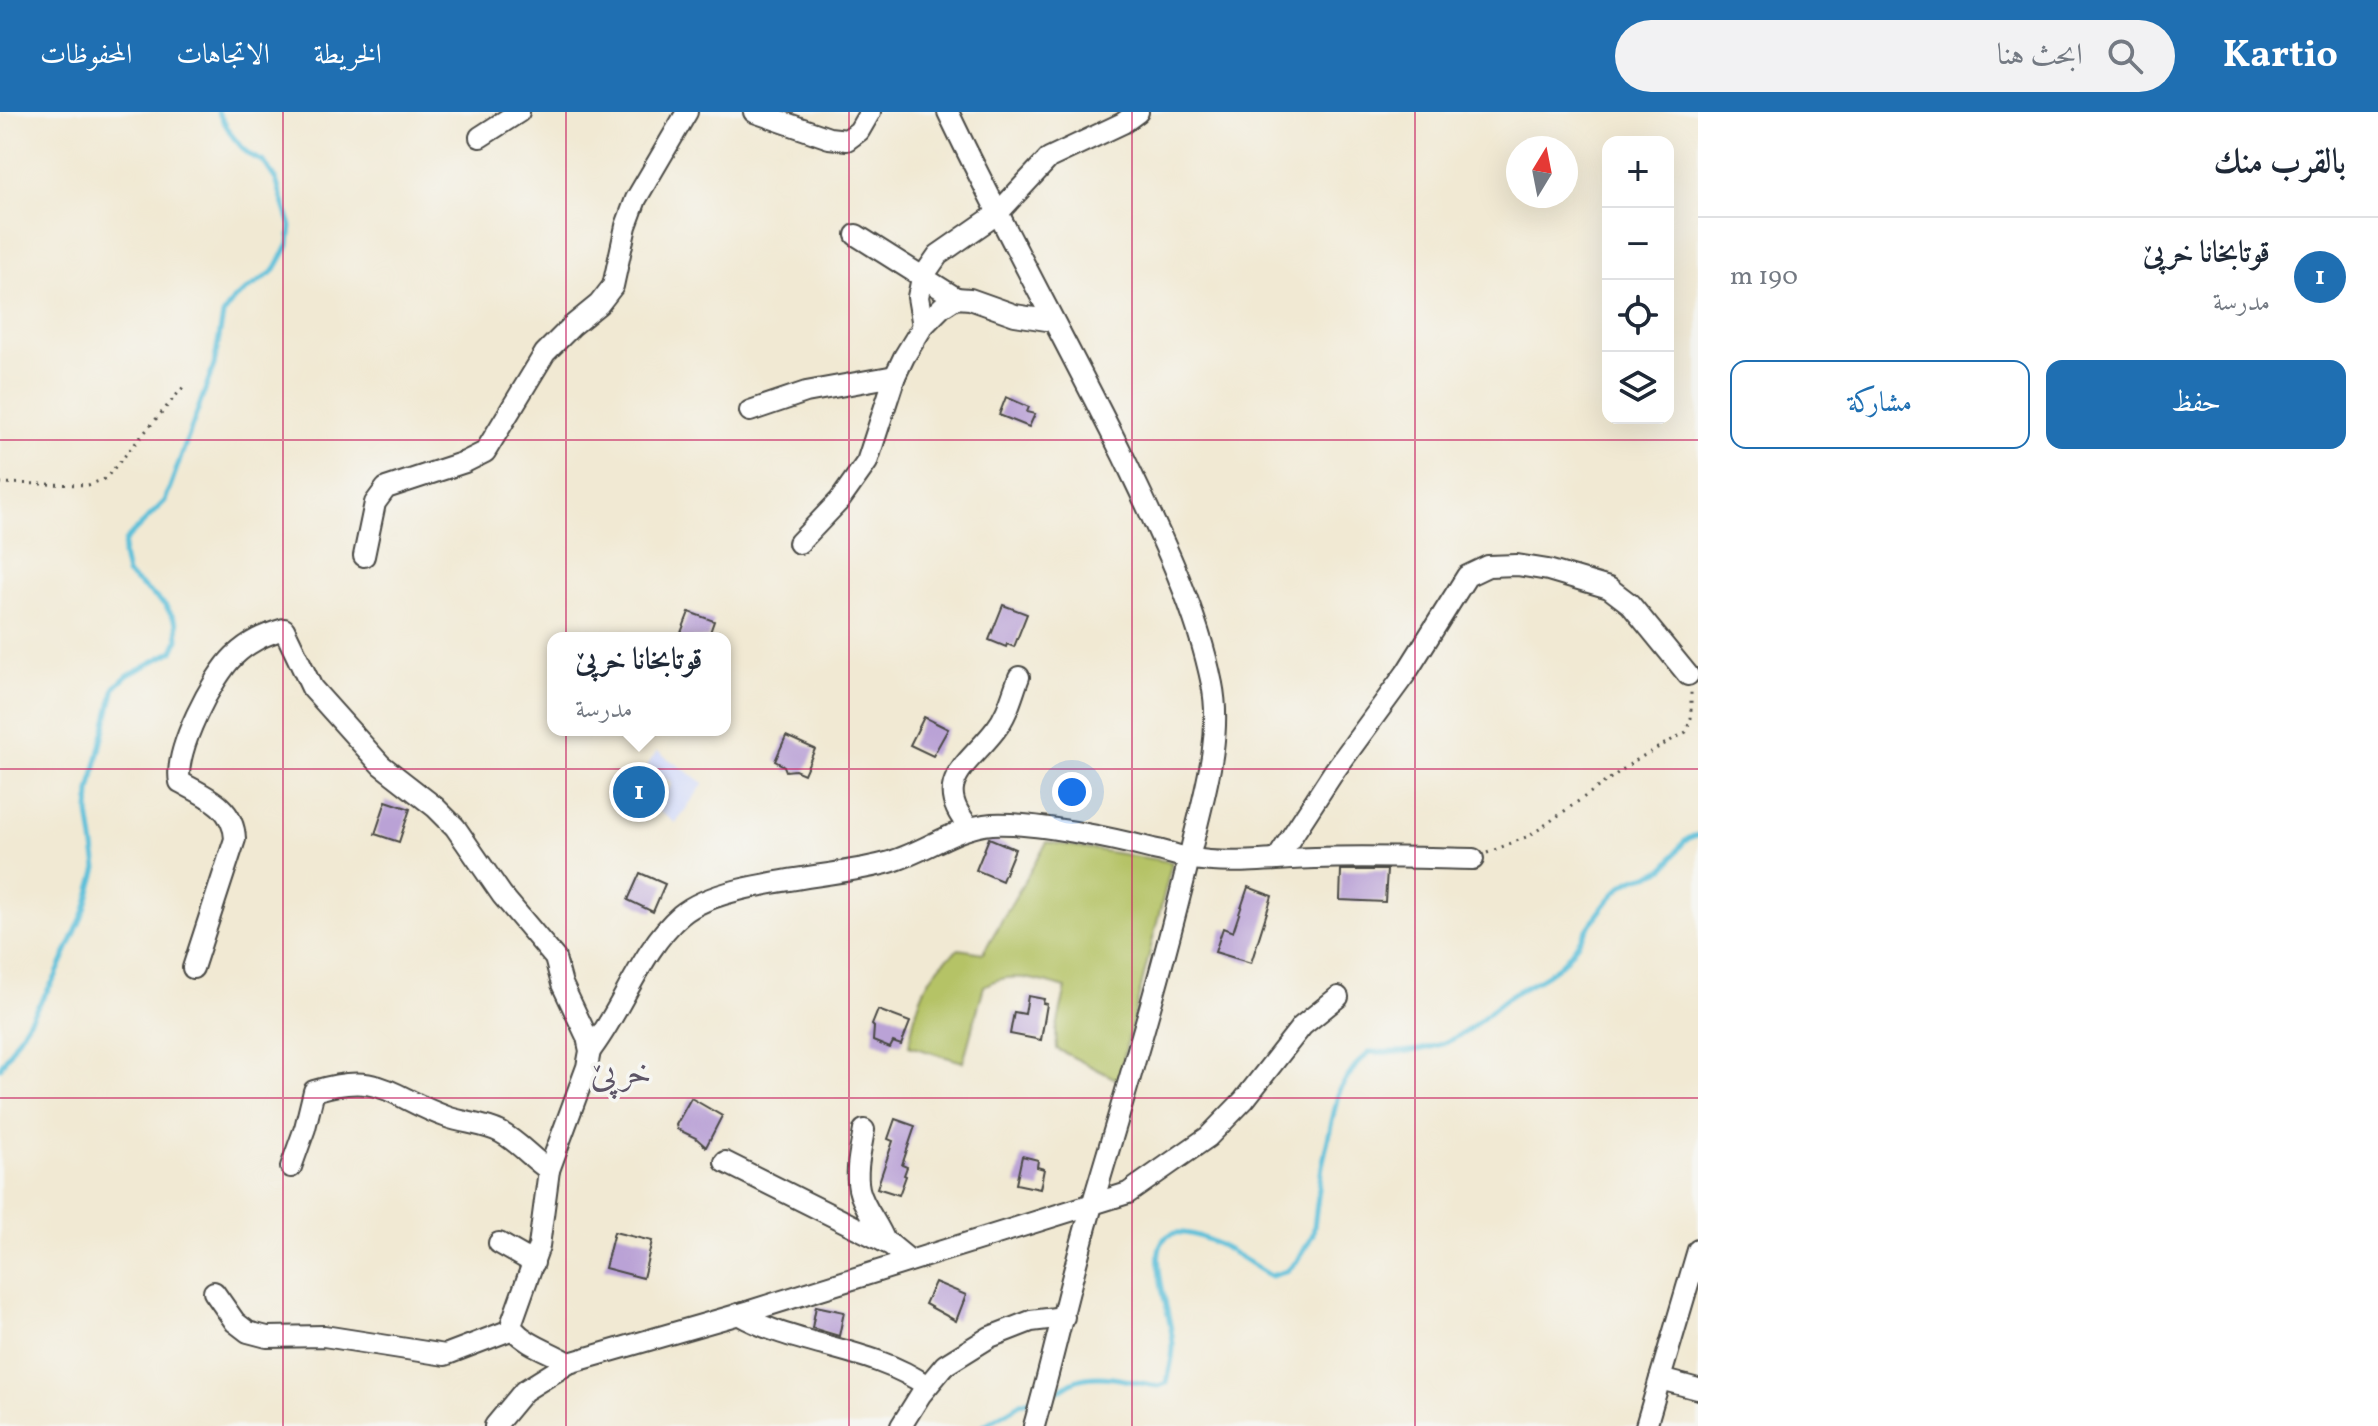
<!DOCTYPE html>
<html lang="ar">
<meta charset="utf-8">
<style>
:root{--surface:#fff;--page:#f2f2f3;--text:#1f2937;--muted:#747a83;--line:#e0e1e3;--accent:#1f6fb2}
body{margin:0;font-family:Vollkorn,Amiri,serif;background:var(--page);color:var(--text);direction:rtl}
.controls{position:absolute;right:24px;top:24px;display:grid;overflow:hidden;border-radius:16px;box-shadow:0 8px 32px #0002}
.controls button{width:72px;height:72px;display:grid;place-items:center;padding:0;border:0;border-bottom:2px solid var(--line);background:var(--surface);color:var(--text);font:40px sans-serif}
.compass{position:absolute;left:1506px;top:24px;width:72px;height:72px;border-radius:50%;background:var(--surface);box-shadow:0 8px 32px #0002;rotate:10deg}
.you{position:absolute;left:1072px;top:680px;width:28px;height:28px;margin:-20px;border:6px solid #fff;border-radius:50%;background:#1a73e8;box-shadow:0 0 0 12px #1a73e833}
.badge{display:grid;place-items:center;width:52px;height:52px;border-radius:50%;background:var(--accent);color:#fff;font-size:26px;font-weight:700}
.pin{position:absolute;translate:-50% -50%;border:4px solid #fff;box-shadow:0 2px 8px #0006}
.popup{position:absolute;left:547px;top:520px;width:184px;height:104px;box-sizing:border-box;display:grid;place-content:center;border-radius:16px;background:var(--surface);filter:drop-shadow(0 2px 6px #0005);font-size:26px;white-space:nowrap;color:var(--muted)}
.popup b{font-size:30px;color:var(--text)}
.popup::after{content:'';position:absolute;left:50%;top:100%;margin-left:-16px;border:16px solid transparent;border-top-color:var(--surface)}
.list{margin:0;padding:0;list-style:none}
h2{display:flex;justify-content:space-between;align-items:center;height:104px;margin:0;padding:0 32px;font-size:34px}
h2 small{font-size:26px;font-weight:400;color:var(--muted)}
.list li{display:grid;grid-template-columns:52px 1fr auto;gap:24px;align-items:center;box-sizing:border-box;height:120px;padding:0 32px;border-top:2px solid var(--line)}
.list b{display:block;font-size:30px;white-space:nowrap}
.list p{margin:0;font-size:26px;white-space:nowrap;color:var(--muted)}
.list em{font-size:26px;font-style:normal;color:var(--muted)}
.actions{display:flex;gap:16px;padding:24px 32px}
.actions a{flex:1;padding:18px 0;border:2px solid var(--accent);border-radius:16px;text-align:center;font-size:28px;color:var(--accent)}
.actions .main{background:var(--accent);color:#fff}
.icon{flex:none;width:44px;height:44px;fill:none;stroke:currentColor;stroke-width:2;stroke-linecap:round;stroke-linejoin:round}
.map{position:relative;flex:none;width:1698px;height:1314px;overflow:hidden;direction:ltr}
header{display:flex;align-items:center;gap:48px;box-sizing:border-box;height:112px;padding:0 40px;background:var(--accent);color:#fff}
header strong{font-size:38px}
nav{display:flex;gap:44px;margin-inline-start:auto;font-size:28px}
.search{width:560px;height:72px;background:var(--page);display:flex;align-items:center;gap:20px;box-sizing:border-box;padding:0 28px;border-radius:44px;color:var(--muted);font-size:30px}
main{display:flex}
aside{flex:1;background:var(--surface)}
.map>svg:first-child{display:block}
.built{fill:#d1d9f9}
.green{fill:#b5c366;stroke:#707748;stroke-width:2}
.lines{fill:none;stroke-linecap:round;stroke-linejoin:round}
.stream{stroke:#5bbfd9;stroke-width:5}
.building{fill:#baa2d6}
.minor-casing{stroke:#494844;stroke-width:24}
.path{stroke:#494844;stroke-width:3;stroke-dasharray:2 6;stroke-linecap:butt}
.minor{stroke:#fff;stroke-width:20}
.grid{fill:none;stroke:#c2185b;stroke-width:2;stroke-opacity:0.55}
.labels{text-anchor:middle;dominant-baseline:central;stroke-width:7;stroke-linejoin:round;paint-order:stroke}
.quarter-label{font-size:36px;fill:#5d5567;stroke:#f6f6f2}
</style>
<header>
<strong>Kartio</strong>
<div class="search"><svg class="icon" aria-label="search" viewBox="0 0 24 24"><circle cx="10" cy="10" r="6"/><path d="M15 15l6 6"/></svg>ابحث هنا</div>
<nav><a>الخريطة</a><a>الاتجاهات</a><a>المحفوظات</a></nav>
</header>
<main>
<aside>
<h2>بالقرب منك<small></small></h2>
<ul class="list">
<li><span class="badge">1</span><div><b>قوتابخانا خرپێ</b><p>مدرسة</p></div><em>190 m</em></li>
</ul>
<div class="actions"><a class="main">حفظ</a><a>مشاركة</a></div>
</aside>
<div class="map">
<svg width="1698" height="1314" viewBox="0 0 1698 1314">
<rect width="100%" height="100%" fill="#f6f6f2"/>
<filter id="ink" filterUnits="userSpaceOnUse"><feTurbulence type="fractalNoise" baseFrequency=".0125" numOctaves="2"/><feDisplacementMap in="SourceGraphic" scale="16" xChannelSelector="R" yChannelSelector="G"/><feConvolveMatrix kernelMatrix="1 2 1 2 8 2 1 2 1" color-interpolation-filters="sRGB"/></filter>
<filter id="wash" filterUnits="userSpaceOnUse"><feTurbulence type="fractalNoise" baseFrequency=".006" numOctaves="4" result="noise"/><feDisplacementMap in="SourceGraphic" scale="32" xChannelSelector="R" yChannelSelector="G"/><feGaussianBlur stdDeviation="1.8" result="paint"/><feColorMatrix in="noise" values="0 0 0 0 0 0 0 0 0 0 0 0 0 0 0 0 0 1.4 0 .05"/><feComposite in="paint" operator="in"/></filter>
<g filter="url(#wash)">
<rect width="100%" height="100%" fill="#f1e9d3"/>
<polygon class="built" points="657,639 704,671 676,711 645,690 641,695 624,683 639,660 668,679 672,671 647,654"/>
<path class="green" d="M1047,730L1172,750L1118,968L1057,937L1056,919L1066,876C1038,868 1009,858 984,874L963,950L909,934C915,895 925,860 959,837L983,841Z"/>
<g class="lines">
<g class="stream">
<polyline points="0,956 55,866 85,798 97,756 89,701 90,679 115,575 128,563 173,539 178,528 177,511 165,493 127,462 123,443 125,429 165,389 214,253 223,203 234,187 274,159 289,132 291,114 276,68 264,50 248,42 233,25 218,0"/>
<path d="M1047,1284C1059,1281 1065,1273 1075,1269C1100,1259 1133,1271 1159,1274L1167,1271C1169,1259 1173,1246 1173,1234C1173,1196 1124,1095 1206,1127C1228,1135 1250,1152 1271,1164L1287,1159L1299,1147L1313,1122L1322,1054L1339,978L1357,952L1370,940C1401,941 1432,940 1460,923C1479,912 1494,894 1513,882C1531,871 1549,865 1564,849C1583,828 1606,782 1630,769C1642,762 1653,765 1664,756C1677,745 1679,726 1698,723"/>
<polyline points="983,1314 1023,1290 1034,1287"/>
</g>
</g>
<g id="blocks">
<g class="building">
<polygon points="1006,285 1029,295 1027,300 1035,302 1029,315 999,303"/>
<polygon points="1003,493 1027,502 1014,535 1007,532 1006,535 989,528"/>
<polygon points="689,500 714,509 708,526 679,526"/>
<polygon points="924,605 948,617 933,644 910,633"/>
<polygon points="786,624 815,637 804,662 795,658 786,659 784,654 775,649"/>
<polygon points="386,689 410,697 399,730 375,722"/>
<polygon points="989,726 1015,737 1002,769 976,758"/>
<polygon points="1341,758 1387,758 1385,790 1340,788"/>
<polygon points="640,761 665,772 653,800 628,788"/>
<polygon points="1248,775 1272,784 1251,851 1215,840 1223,816 1233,820"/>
<polygon points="1028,884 1044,887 1043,891 1047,892 1041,928 1010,922 1014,900 1025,902"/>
<polygon points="878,898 910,910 901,933 893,930 890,936 873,929 874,915 872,913"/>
<polygon points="691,986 722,1004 706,1035 696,1026 677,1017 676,1013"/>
<polygon points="895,1007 915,1014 902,1053 907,1055 904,1063 906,1064 899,1083 877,1076 893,1029 888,1027"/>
<polygon points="1022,1044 1038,1048 1037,1055 1044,1057 1040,1077 1016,1072"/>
<polygon points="614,1120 652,1129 643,1166 605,1156"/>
<polygon points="935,1170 966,1183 956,1209 925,1192"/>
<polygon points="816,1194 844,1200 839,1224 812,1216"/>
</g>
</g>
</g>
<g filter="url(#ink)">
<use href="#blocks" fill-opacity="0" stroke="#494844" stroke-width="2"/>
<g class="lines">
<g class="minor-casing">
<g id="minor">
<polyline points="754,0 829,26 847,28 859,19 870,0"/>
<path d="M948,0C1003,116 1066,229 1123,344C1158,417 1196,493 1212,572C1223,626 1203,686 1191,738C1163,857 1128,973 1093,1090C1071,1164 1055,1240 1034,1314"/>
<polyline points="480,25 519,0"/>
<polyline points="856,123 956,186"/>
<polyline points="923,214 918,185 922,166 938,143 997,102 1049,46 1123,11 1138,0"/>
<polyline points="750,299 806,280 895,264"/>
<polyline points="799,431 840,388 867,350 895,264 904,245 923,214 942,195 956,186 970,187 1015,203 1053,209"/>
<polyline points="364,444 375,391 386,376 465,350 485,340 545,241 572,214 599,192 613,174 626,114 636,87 687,0"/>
<path d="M970,716C929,670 970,652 996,617C1008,602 1012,583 1019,565"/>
<polyline points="1277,747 1335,658 1406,561 1467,464 1488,454 1517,453 1548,458 1609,476 1630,492 1688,563"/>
<path d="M193,856L235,727C234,695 206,684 180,670C173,640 213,564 234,544C250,529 264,523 284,517L312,576L381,653L435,695L455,715L502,783L555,846L562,872L587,925L590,939L587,955L549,1058L539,1134L512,1210L513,1217C528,1234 550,1239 569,1251"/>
<path d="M590,939C621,900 642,836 681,803C722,768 836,766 890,750C925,740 955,715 992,712C1035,710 1111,726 1153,737C1165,739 1177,744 1188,746C1229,754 1275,747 1315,746C1368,744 1420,746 1473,747"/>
<path d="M864,1018C861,1037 855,1058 859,1077C863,1096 879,1112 885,1130"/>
<polyline points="725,1050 891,1133 908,1147"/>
<path d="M291,1055L305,1016L314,979C381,958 390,985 447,1005C464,1011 484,1012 500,1020C519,1030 532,1047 549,1058"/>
<polyline points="499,1131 534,1151"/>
<polyline points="214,1180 235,1210 248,1220 267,1225 324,1224 445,1243 513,1217"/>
<path d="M738,1202C798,1236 870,1234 927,1274"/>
<polyline points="1660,1267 1698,1277"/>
<polyline points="495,1314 524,1279 569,1251 750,1199 1128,1081 1208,1025 1244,988 1302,914 1338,885"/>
<polyline points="901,1314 921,1282 945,1253 990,1225 1031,1209 1064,1205"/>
<polyline points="1646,1314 1698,1138"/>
</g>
</g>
<g class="path">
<polyline points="0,371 88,373 105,367 185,273"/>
<polyline points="1487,741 1531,723 1636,648 1686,620 1691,606 1691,578"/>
</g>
<use href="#minor" class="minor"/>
</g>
</g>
<path class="grid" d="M283,0V1314M566,0V1314M849,0V1314M1132,0V1314M1415,0V1314M0,328H1698M0,657H1698M0,986H1698"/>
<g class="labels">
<g class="quarter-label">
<text x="621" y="963">خرپێ</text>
</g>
</g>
</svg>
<div class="controls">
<button>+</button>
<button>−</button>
<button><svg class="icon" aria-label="locate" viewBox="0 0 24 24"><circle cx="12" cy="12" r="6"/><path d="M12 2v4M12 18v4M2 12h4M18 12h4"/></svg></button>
<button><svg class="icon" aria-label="layers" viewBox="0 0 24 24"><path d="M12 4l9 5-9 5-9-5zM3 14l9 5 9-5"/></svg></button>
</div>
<svg class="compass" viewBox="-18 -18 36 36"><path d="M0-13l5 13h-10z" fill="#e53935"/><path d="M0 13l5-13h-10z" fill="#747a83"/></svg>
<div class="you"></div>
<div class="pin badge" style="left:639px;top:680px">1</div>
<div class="popup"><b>قوتابخانا خرپێ</b>مدرسة</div>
</div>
</main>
